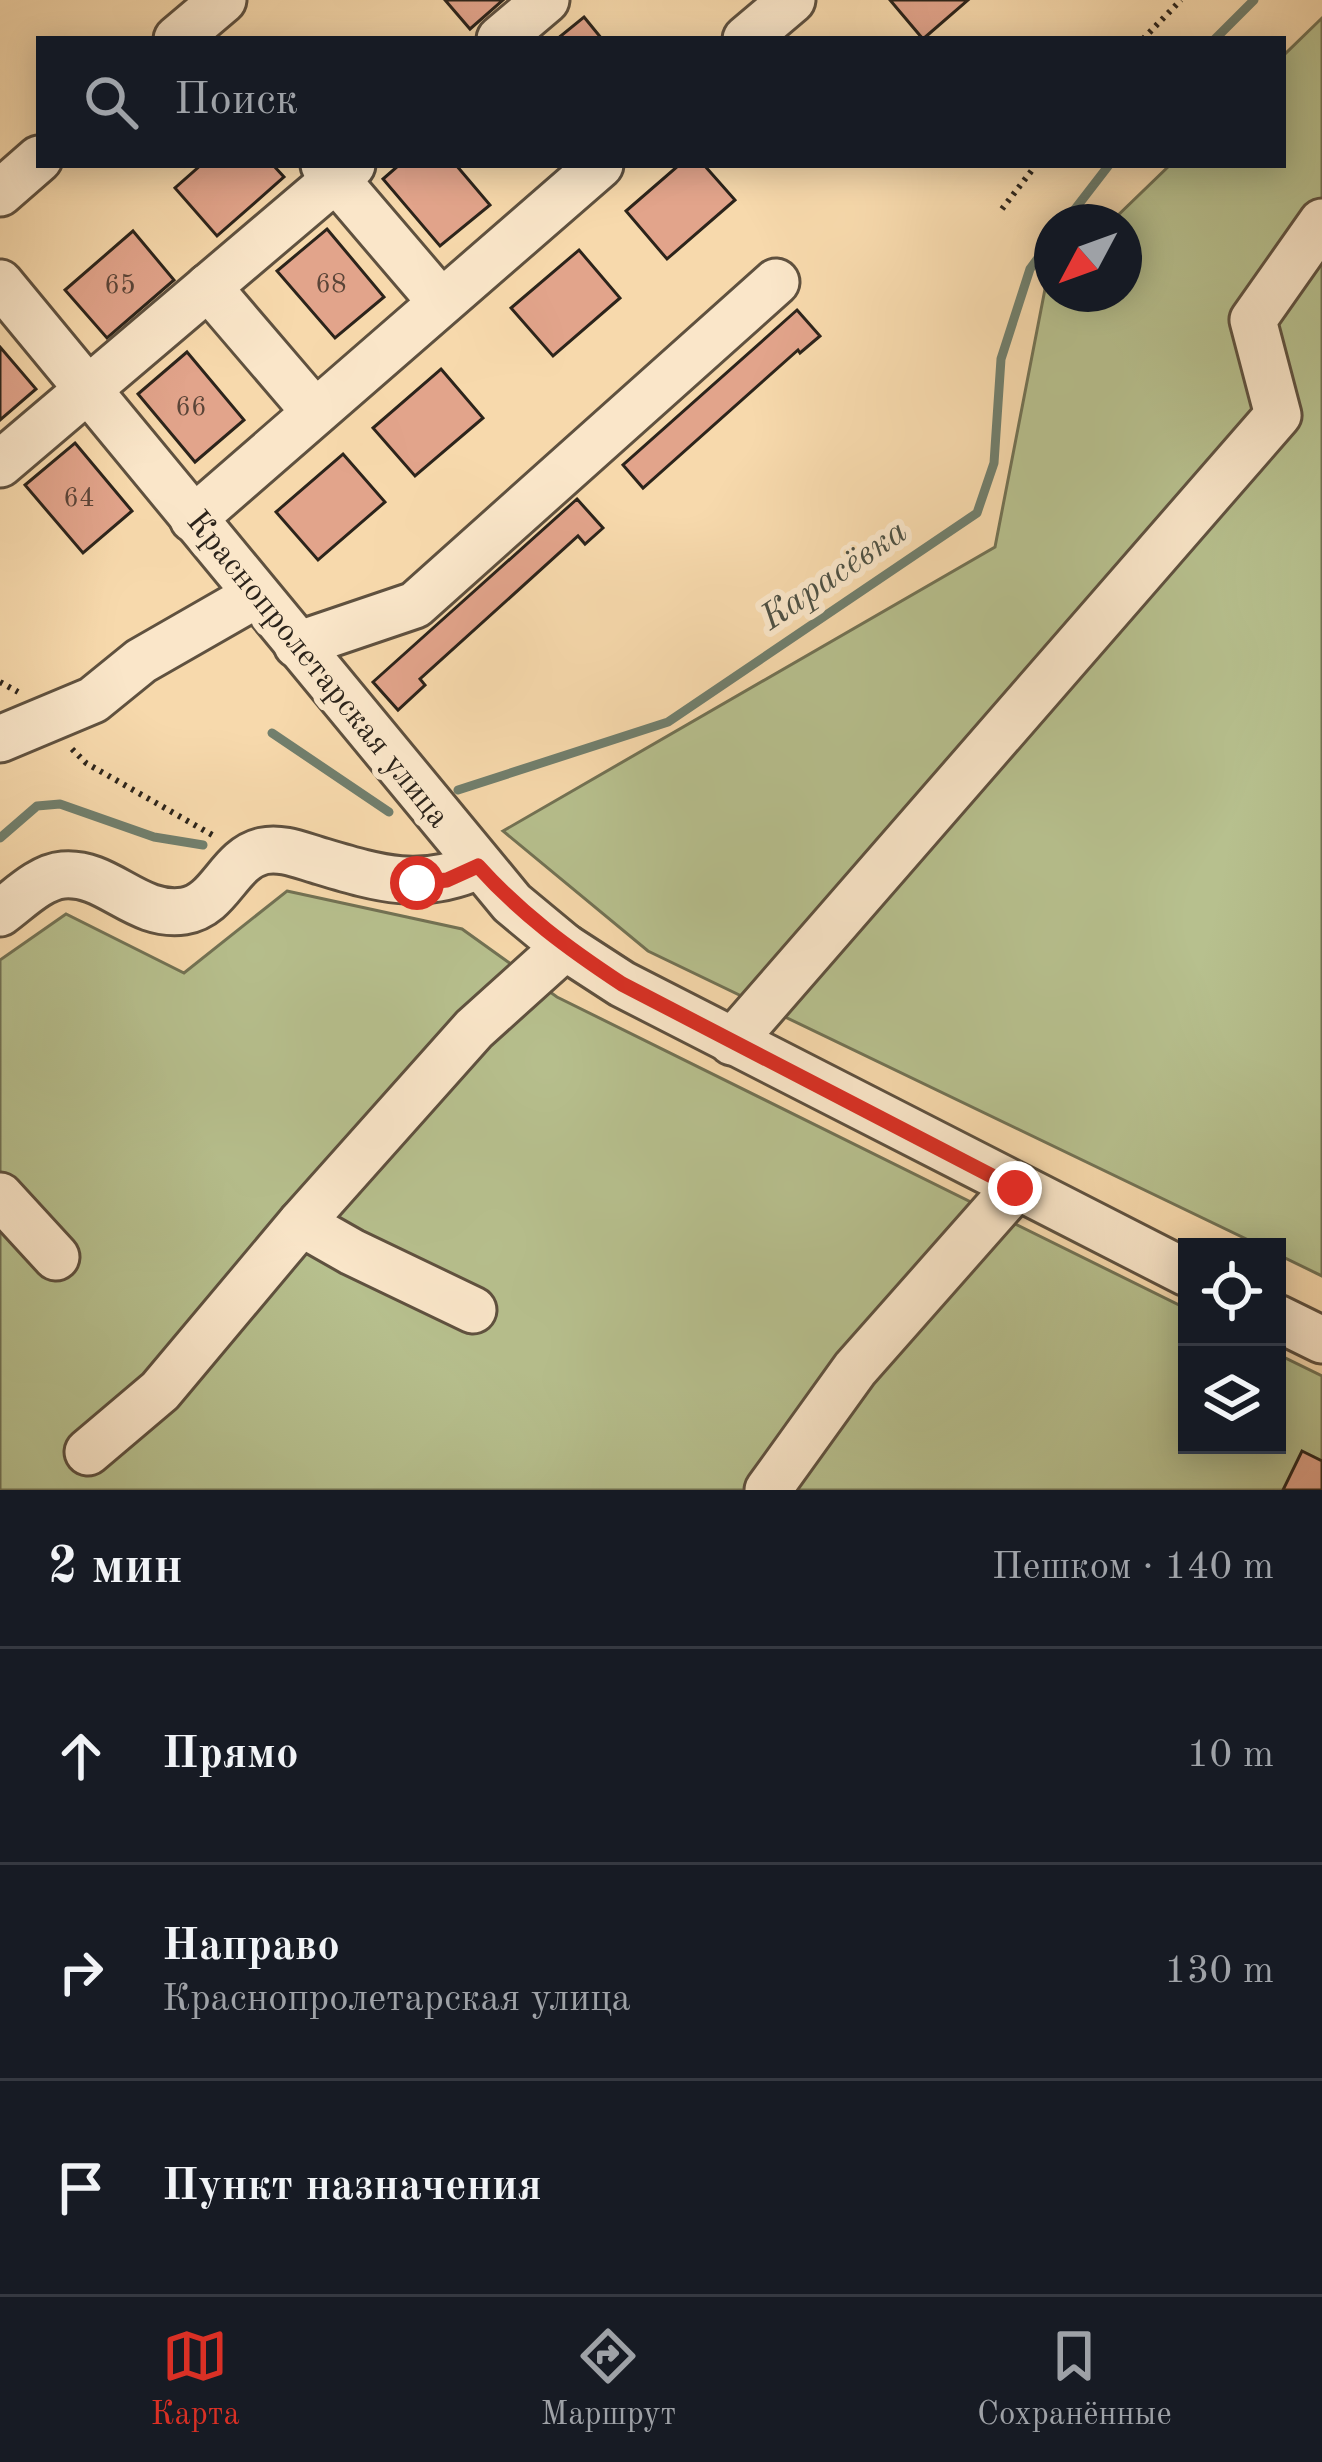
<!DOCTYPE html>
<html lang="ru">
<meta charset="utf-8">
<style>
:root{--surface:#171b24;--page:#242831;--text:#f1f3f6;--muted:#9ea1a6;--line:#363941;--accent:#d93025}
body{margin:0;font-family:"Old Standard TT",serif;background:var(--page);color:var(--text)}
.controls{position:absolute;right:36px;bottom:36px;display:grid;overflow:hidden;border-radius:0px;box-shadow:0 6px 30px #0003}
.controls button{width:108px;height:108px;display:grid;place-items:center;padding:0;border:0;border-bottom:3px solid var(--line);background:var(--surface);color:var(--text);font:60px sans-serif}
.compass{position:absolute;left:1034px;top:204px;width:108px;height:108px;border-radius:50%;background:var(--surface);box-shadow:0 6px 30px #0003;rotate:229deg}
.stop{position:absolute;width:36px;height:36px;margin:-27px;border:9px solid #d93025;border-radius:50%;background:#fff}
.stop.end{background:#d93025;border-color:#fff;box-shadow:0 3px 12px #0008}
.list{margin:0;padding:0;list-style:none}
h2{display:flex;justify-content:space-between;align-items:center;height:156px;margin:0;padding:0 48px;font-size:51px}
h2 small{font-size:39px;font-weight:400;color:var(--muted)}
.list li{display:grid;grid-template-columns:78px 1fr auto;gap:36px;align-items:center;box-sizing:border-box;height:216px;padding:0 48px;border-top:3px solid var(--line)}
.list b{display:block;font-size:45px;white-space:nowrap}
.list p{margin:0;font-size:39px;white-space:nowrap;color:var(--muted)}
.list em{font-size:39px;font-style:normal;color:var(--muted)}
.icon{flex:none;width:66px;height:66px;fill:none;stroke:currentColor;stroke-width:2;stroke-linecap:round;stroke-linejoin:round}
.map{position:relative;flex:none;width:1322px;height:1490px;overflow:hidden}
.search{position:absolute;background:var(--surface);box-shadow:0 6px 30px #0003;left:36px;right:36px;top:36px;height:132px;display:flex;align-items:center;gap:30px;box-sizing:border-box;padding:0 42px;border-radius:0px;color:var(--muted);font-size:45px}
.sheet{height:804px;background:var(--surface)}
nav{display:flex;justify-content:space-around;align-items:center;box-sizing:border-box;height:168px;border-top:3px solid var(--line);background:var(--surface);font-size:33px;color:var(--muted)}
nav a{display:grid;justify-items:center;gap:6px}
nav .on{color:var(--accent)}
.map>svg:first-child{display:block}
.green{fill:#b7c08e;stroke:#727254;stroke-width:3}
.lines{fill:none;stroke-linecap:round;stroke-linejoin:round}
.stream{stroke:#717f6d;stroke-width:9}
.building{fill:#e2a48b;stroke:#2c241b;stroke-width:3}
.minor-casing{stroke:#5f513f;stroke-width:51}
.path{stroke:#2c241b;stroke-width:6;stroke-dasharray:3 6;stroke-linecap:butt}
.minor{stroke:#fae6c9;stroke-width:45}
.route{stroke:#d93025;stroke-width:15}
.labels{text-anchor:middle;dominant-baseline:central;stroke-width:12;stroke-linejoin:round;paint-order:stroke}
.number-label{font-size:27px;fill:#5a4437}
.street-label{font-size:33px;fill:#2c241b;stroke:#fae6c9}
.water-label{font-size:36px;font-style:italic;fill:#4e5144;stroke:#fae6c9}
</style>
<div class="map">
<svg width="1322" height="1490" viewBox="0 0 1322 1490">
<rect width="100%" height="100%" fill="#f7d9ac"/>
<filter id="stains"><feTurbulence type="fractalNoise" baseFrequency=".00167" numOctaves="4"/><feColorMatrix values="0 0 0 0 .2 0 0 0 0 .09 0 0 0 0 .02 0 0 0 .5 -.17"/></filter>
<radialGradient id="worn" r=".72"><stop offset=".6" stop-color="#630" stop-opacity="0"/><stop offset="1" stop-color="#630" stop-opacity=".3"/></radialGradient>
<g class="green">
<polygon points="1322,18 1322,1276 1277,1254 1277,1247 1263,1247 648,951 503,831 995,547 1046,284 1052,278 1052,294 1124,294 1124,222 1111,222 1170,165 1283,165 1283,56"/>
<polygon points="287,891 462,929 557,997 1187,1309 1187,1445 1277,1445 1277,1354 1322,1376 1322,1490 0,1490 0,960 66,914 184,973"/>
</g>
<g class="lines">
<g class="stream">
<polyline points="1215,39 1254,0"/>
<polyline points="1065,222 1109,165"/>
<polyline points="272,733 389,812"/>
<polyline points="458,790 668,722 977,513 994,463 1001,359 1030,269 1052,239"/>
<polyline points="0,838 37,806 60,804 154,837 203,845"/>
</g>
</g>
<g class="building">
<polygon points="445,0 503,0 470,29"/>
<polygon points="890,0 968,0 923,39"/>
<polygon points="584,17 602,39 557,39"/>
<polygon points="201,165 273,165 284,177 217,236 175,188"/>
<polygon points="399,165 456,165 490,205 440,246 383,179"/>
<polygon points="679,165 704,165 735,200 667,259 626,211"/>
<polygon points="327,229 384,297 335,338 277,271"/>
<polygon points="133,231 174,280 107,338 65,290"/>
<polygon points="579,250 620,298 553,356 511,308"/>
<polygon points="797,310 820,336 800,353 798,350 643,488 623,465"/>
<polygon points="0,347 36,389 0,420"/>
<polygon points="187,352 244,420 195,462 138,394"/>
<polygon points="441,369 483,418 415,476 373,428"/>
<polygon points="75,443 132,511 83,553 25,485"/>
<polygon points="343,454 385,502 318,560 276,512"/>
<polygon points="577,499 603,528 585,544 578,536 420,679 425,685 398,710 373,682"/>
<polygon points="1302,1451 1322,1461 1322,1490 1283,1490"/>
</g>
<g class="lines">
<g class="minor-casing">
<g id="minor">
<polyline points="177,39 223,0"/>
<polyline points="500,39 546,0"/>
<polyline points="746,39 792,0"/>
<polyline points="324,165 441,302"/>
<polyline points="0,193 39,159"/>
<polyline points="0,283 512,903 565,947 622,984 1187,1273"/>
<polyline points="208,287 315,412"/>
<polyline points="0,464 352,165"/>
<polyline points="193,519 600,165"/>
<polyline points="297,645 415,605 776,282"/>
<polyline points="0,739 93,700 141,661 256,595"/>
<path d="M0,913C18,900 40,877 63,875C108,871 136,918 184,911C221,905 228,859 263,851C281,847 300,855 317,860C377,878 419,892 478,866"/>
<polyline points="732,1042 1278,415 1253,320 1322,222"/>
<polyline points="0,1196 56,1257"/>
<polyline points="301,1223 352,1252 473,1310"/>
<polyline points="1277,1318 1322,1340"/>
<polyline points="88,1452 160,1391 301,1223 474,1029 565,947"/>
<polyline points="768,1490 855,1369 1015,1188"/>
</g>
</g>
<g class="path">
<polyline points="1143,39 1181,0"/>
<polyline points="1002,209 1036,165"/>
<polyline points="0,682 18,692"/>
<polyline points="72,749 86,763 214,836"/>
</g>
<use href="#minor" class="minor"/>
</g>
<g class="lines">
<path class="route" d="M417,883L447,880L478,866C521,914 569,949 622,984L1015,1188"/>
</g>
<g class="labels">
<g class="number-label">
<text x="331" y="284">68</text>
<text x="120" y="285">65</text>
<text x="191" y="407">66</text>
<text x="79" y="498">64</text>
</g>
<g class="street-label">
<text transform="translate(317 670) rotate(51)">Краснопролетарская улица</text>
</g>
<g class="water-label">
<text transform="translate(835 576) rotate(-34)">Карасёвка</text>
</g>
</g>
<rect width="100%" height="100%" filter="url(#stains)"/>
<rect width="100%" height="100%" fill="url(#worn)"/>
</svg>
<div class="controls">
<button><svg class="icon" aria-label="locate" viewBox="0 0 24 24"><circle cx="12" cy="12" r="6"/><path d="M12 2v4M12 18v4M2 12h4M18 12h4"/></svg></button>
<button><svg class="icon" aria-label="layers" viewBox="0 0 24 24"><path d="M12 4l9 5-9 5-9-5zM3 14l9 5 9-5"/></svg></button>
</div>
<svg class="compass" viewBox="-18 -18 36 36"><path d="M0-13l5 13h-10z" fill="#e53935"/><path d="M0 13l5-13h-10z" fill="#9ea1a6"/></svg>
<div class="stop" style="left:417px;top:883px"></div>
<div class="stop end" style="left:1015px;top:1188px"></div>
<div class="search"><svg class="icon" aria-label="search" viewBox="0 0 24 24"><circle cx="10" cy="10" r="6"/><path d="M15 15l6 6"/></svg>Поиск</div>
</div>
<section class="sheet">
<h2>2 мин<small>Пешком · 140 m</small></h2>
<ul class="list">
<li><svg class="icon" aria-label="ahead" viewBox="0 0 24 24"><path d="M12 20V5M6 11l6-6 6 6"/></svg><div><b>Прямо</b></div><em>10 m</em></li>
<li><svg class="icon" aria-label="right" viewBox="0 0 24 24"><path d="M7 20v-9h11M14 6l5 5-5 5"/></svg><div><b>Направо</b><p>Краснопролетарская улица</p></div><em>130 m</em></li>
<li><svg class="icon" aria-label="arrive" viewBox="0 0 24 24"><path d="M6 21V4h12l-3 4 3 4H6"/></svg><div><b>Пункт назначения</b></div></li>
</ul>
</section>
<nav>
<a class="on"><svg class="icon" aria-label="map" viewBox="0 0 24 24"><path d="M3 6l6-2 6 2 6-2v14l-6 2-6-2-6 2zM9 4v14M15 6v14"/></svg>Карта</a>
<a><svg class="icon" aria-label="directions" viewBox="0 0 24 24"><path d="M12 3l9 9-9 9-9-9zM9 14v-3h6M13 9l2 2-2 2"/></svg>Маршрут</a>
<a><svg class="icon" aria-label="saved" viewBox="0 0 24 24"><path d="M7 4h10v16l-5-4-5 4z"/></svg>Сохранённые</a>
</nav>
